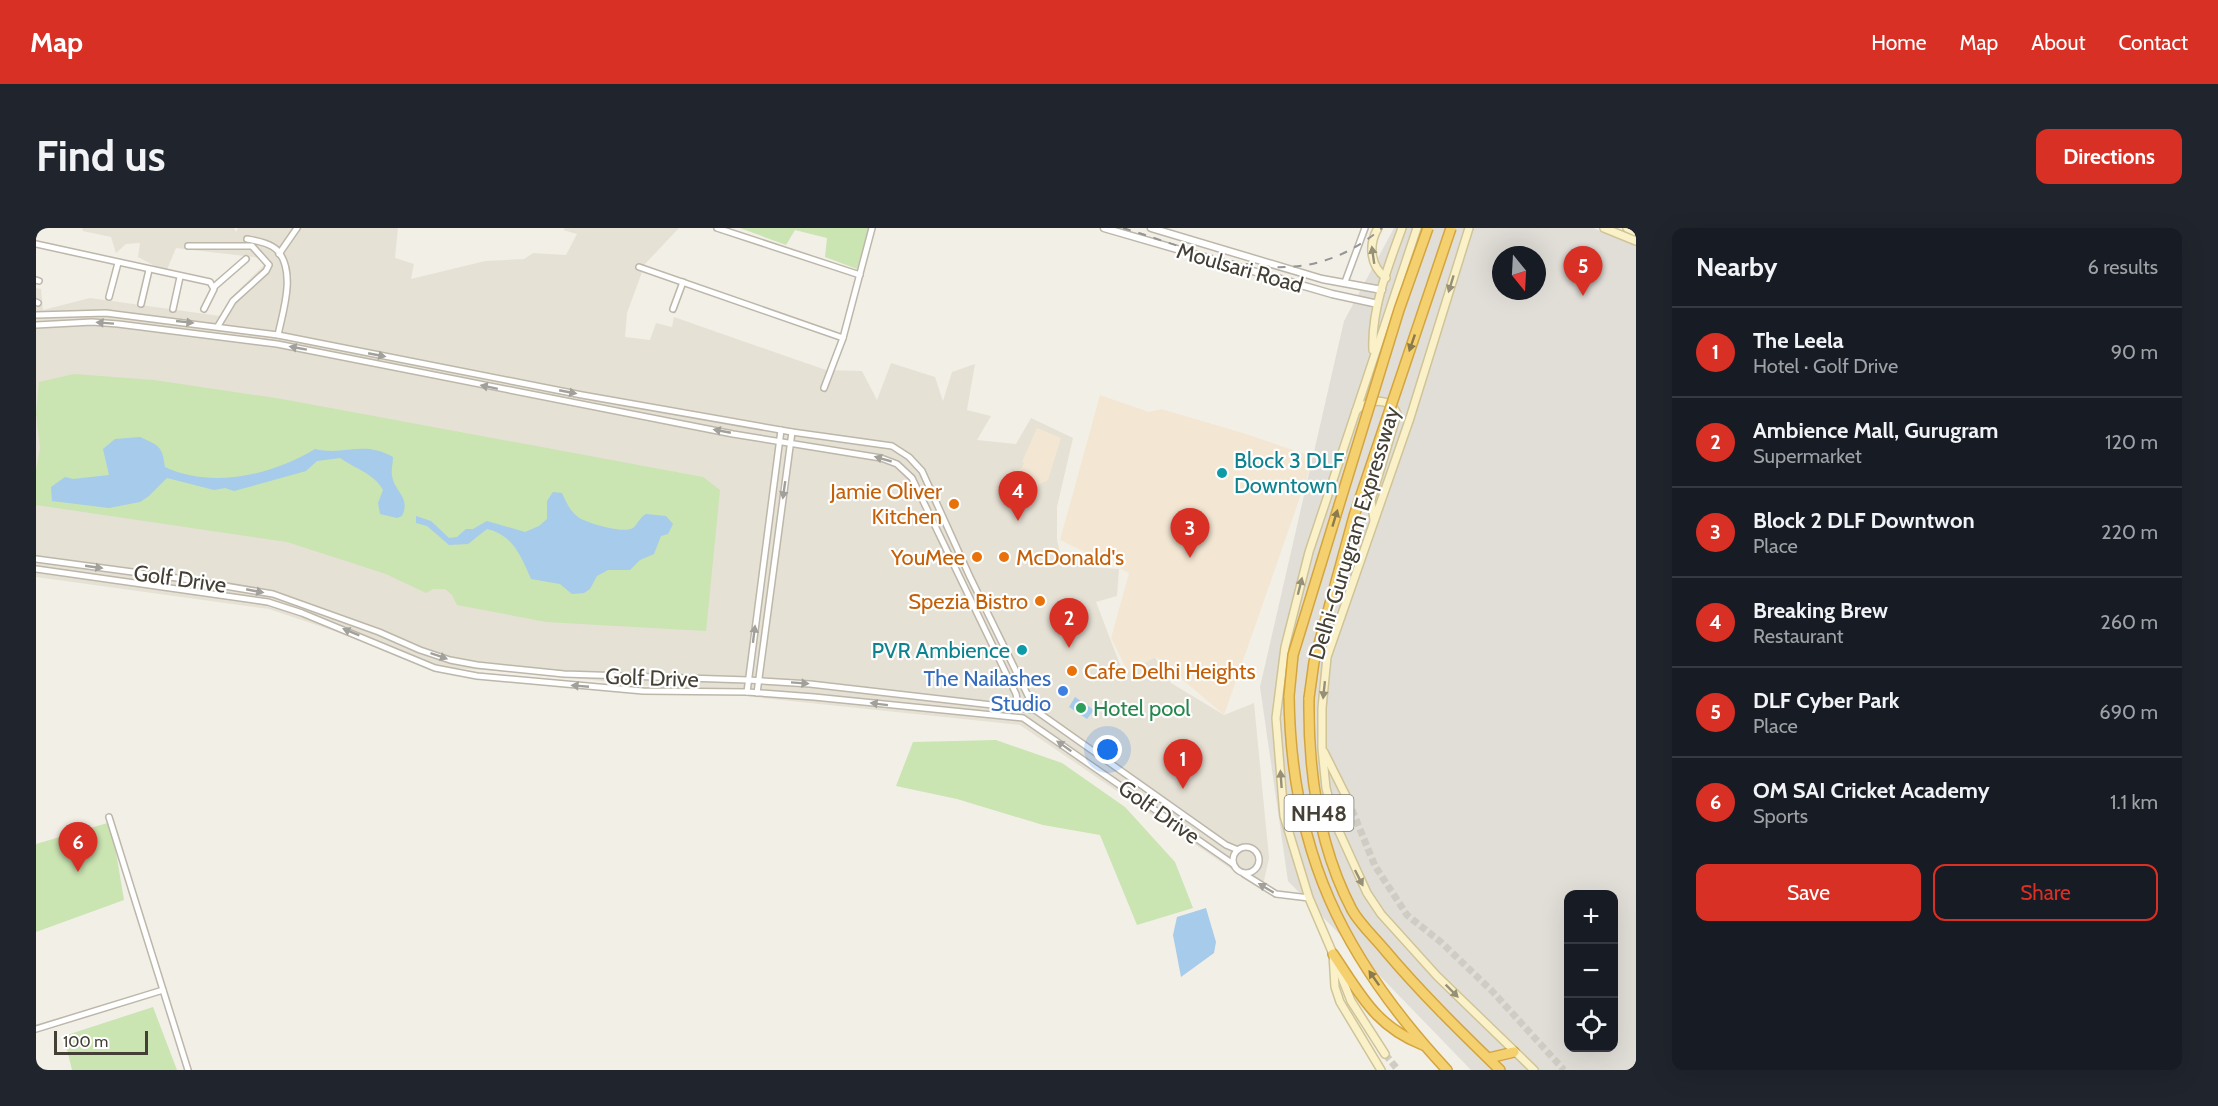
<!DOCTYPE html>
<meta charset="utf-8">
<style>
:root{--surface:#171b24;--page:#20242c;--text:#f1f3f6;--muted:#9ea1a6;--line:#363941;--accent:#d93025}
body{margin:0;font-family:Cabin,sans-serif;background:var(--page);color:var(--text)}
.controls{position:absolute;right:18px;bottom:18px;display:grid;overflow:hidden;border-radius:12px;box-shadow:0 6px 24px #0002}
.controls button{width:54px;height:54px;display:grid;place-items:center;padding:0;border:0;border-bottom:2px solid var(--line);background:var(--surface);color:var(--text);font:30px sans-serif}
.compass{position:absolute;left:1456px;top:18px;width:54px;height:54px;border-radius:50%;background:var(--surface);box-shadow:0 6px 24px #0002;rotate:162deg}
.scale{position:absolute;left:18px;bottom:15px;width:94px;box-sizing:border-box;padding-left:6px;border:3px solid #454036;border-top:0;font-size:16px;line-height:21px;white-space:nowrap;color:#454036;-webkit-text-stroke:4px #fff;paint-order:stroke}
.you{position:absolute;left:1072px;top:522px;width:21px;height:21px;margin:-15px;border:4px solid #fff;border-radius:50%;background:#1a73e8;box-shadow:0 0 0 9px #1a73e833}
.badge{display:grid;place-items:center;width:39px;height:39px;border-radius:50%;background:var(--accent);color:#fff;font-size:20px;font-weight:700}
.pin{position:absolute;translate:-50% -50px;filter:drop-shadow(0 2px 3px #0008)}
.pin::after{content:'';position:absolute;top:32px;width:21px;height:18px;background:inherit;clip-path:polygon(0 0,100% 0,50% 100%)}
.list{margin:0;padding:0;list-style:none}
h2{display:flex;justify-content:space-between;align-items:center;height:78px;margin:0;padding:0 24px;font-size:26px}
h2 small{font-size:20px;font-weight:400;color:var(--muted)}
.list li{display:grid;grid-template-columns:39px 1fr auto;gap:18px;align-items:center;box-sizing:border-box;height:90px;padding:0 24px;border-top:2px solid var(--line)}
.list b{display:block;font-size:22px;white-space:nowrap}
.list p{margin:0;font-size:20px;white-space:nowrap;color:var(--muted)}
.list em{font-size:20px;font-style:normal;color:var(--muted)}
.actions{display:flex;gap:12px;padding:18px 24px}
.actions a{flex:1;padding:14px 0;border:2px solid var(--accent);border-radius:12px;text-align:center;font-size:21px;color:var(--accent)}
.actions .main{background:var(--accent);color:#fff}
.icon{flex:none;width:33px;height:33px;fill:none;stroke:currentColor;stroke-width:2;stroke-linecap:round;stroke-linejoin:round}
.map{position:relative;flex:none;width:1600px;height:842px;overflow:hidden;border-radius:12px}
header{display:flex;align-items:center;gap:36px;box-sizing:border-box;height:84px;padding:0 30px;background:var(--accent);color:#fff}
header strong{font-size:28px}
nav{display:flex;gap:33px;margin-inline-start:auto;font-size:21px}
.intro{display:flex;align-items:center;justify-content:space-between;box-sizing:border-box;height:144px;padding:0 36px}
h1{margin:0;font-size:42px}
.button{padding:15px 27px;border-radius:12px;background:var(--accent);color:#fff;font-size:21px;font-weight:700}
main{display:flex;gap:36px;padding:0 36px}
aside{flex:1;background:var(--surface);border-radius:12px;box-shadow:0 6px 24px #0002}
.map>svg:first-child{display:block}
.residential{fill:#e6e1d5}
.commercial{fill:#f3e7d3}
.industrial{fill:#e1ded8;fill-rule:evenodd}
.green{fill:#cae4b2}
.water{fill:#a6cbeb}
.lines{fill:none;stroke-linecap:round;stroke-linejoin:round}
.secondary-tunnel{stroke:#cfccc4;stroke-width:7;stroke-dasharray:7 3.5;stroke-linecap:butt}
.minor-casing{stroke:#bdb7aa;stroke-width:8}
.tertiary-casing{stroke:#bdb7aa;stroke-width:9}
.secondary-casing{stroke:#cfc498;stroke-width:10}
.motorway-casing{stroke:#d3a53f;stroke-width:12}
.minor{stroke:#fff;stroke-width:5}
.tertiary{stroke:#fff;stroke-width:6}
.secondary{stroke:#fbf1c8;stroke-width:7}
.motorway{stroke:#f5d06f;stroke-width:9}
.rail{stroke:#959595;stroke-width:2;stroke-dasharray:8 8;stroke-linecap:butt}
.motorway-bridge-casing{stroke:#d3a53f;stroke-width:12;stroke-linecap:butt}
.motorway-bridge{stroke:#f5d06f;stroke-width:9}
.oneway{fill:#979078}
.oneway2{fill:#a2a09a}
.oneway3{fill:#8b7a4d}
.culture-dot{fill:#0f9aa8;stroke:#fff;stroke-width:2}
.food-dot{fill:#e8710a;stroke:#fff;stroke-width:2}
.shop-dot{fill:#3f7fe0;stroke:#fff;stroke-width:2}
.leisure-dot{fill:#2e9e5b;stroke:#fff;stroke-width:2}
.labels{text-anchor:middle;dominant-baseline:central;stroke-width:4.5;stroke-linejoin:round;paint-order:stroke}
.shield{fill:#fff;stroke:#7d7972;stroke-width:1.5}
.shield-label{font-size:21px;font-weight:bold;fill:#454036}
.street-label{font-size:22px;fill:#454036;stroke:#fff}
.culture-label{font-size:22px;fill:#0d838f;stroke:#fff;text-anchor:start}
.food-label{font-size:22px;fill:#c56008;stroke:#fff;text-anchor:end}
.shop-label{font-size:22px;fill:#366cbe;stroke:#fff;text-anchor:end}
.leisure-label{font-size:22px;fill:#27864d;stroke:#fff;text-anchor:start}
</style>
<header>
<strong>Map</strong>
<nav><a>Home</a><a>Map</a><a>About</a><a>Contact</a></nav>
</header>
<div class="intro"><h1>Find us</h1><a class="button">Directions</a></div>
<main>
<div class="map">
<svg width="1600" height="842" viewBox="0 0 1600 842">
<rect width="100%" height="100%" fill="#f2efe7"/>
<polygon class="residential" points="46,0 198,0 200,4 202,0 362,0 359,30 378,36 375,51 449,33 488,31 497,25 530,27 541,6 527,2 529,0 643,0 609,36 591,85 589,109 614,112 620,95 636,99 638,89 790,142 826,143 841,172 855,135 899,149 907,173 916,144 939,136 931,182 955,188 941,212 980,216 995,190 1037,210 1021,279 1021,312 1027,337 1083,341 1081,368 1060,374 1088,447 1117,426 1135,455 1188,487 1218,475 1233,630 1226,662 984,497 489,445 405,439 233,381 0,349 0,60 5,61 7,82 54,70 184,88 197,68 234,31 140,20 130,44 102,29 104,15 90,16 80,25 75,9 47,3"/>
<g class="commercial">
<polygon points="1064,167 1113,184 1125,181 1207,205 1278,229 1188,487 1120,429 1092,444 1075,410 1093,345 1024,312"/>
<polygon points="1001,200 1025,210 1012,252 987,265 978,242 986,240 988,235 986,234"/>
</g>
<path class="industrial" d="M1358,0H1557L1600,17V842H1435L1252,653L1224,459L1308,93ZM1465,27H1501V63H1465ZM1532,666H1578V820H1532Z"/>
<g class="green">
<polygon points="704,0 833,0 821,41 789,29 791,10 759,2 750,17"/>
<polygon points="38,146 118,152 246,171 667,249 684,262 670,403 510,394 421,377 416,367 409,361 397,361 390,365 350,346 251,314 0,277 0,242 4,220 0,186 3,154"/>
<polygon points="960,512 1026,535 1089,579 1139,634 1157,680 1101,697 1064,607 1007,597 921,571 860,558 877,514"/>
<polygon points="75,594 88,672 0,704 0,616"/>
<polygon points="117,779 141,842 36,842 28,808"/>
</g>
<g class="water">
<path d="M104,209C123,218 126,217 129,239C175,261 237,247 279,221C309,228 327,212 357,229C357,235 355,242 356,248C359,265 375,269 366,288L361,290L344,286L342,275L347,262C339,246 318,240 304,230L281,233L270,243L198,263L189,260L178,262L131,250L113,268L104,274L73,280L16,273L15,259L29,249L37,251L73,247L67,221L79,211Z"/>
<path d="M517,264L526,265C530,274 534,283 542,289C550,295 588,306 597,300C602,296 603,290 610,286L630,288L637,296L632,306L625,308L618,326L604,332L594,342H572L561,348L554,361L548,365L536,366L524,356L495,351C485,328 477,307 451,301L432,316L413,317L391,298L380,295V288L395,293L413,310L421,309L430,301H437L451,293L489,304L503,298L511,291V273Z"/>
<polygon points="1039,469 1058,482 1051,491 1033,479"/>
<polygon points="1170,680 1180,714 1178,725 1145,749 1137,707 1141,689"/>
</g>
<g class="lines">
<g class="secondary-tunnel">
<polyline points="1312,572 1339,638 1371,687 1406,715 1456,763 1528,842"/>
<polyline points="1349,826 1362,842"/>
</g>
<g class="minor-casing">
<g id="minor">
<polyline points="681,0 824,47"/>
<path d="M211,11C221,13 235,15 242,23C260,45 247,83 242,107"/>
<polyline points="0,16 174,54 178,61 168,81"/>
<polyline points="152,18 216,18 233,37 230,43 197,73 182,98"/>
<polyline points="243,26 261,0"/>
<polyline points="603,39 807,110"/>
<polyline points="0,52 3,53"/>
<polyline points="1309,54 1329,0"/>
<polyline points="179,58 210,31"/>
<polyline points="73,69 82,35"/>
<polyline points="0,74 2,75"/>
<polyline points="105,76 113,42"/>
<polyline points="137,81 144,49"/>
<polyline points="637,81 647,54"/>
<polyline points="0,87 70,85 242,107 546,167 756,204 856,218 873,229 886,243 934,349 999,482"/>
<polyline points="0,97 56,94 82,96 241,116 697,206 845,230 861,236 876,250 980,466 983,481"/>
<polyline points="788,160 807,110 836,0"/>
<polyline points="0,331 141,350 237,366 343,404 384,422 414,432 441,437 528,446 712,452 774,456 999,482 1190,617 1202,622"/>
<polyline points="0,341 232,374 266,385 399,440 441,448 607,463 711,464 778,469 987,490 1197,636"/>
<polyline points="711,464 745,202"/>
<polyline points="721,465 756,204"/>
<polyline points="73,589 152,842"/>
<circle cx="1210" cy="632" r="13"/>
<polyline points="1208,646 1240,666 1273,670"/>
<polyline points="0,801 127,762"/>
</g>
</g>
<g class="tertiary-casing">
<g id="tertiary">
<polyline points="1068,0 1296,66 1342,76"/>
<polyline points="1115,0 1286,51 1346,62"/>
</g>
</g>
<g class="secondary-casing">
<g id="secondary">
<path d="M1342,0C1332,17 1334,38 1350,50"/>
<polyline points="1433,0 1374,190 1291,429 1286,480 1286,520 1290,560 1300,597 1331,665 1345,686 1401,748 1498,842"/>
<polyline points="1568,0 1600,13"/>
<polyline points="1591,0 1600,4"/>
<path d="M1337,122C1335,82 1352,38 1366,0"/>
<path d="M1320,183C1331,171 1354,168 1361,186L1335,272L1338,292"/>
<polyline points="1288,524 1312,572"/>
<polyline points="1301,737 1315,773 1349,826"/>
<polyline points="1345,842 1304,774 1299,759 1297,726 1273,670 1248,588 1240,490 1249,419 1273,324 1381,0"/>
</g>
</g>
<g class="motorway-casing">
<g id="motorway">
<path d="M1253,468C1255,624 1306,729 1411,842"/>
<path d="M1273,470C1272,542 1282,617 1316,682C1324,696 1337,708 1348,721C1384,764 1424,803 1464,842"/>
<path d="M1297,726C1325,767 1339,798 1387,817"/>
<polyline points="1453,830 1478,824"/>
</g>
</g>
<use href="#minor" class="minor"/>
<use href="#tertiary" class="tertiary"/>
<use href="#secondary" class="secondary"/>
<use href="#motorway" class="motorway"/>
<path class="rail" d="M1087,0C1179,28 1261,72 1346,0"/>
<g class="motorway-bridge-casing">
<g id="motorway-bridge">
<polyline points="1253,468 1257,427 1363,82 1392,0"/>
<polyline points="1273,470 1278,434 1318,288 1415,0"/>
</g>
</g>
<use href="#motorway-bridge" class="motorway-bridge"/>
</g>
<defs><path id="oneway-solid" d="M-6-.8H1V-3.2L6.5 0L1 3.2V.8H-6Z" transform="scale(1.5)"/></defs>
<g class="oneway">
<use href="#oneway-solid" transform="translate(1337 27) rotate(-98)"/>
<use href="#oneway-solid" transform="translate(1415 56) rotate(107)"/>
<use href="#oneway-solid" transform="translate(1264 358) rotate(-76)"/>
<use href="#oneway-solid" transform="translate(1288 462) rotate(96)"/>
<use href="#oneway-solid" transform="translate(1245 551) rotate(-94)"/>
<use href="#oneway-solid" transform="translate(1323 650) rotate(63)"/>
<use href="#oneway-solid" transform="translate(1416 763) rotate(45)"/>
</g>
<g class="oneway2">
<use href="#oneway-solid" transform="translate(149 94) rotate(6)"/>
<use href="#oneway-solid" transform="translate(69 95) rotate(-176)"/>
<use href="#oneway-solid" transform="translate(262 120) rotate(-170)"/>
<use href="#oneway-solid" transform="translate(341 127) rotate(11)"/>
<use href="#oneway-solid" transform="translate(453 159) rotate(-168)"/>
<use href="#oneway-solid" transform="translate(532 164) rotate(11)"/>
<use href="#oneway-solid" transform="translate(686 203) rotate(-169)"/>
<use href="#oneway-solid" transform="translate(847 231) rotate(-164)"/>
<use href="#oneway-solid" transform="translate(748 262) rotate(98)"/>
<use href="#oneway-solid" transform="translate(58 339) rotate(8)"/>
<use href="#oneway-solid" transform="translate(219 363) rotate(11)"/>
<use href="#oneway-solid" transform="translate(315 404) rotate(-158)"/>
<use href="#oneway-solid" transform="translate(718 406) rotate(-83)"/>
<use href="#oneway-solid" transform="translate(403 428) rotate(19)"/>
<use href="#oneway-solid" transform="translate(764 455) rotate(4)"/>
<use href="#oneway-solid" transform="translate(544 458) rotate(-175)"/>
<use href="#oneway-solid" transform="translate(843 476) rotate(-173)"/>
<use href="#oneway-solid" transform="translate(1028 518) rotate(-145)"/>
<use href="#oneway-solid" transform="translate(1230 660) rotate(-149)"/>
</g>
<g class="oneway3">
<use href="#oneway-solid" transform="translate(1376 115) rotate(109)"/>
<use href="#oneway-solid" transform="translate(1299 290) rotate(-73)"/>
<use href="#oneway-solid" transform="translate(1338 750) rotate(-125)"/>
</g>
<g class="culture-dot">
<circle cx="1186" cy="245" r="6"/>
<circle cx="986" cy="422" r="6"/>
</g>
<g class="food-dot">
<circle cx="918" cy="276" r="6"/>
<circle cx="941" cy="329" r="6"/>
<circle cx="968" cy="329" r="6"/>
<circle cx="1004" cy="373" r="6"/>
<circle cx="1036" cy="443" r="6"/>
</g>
<circle class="shop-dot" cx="1027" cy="463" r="6"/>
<circle class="leisure-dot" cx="1045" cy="480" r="6"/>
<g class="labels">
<rect class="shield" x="1248.5" y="567" width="69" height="36" rx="4.5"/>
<g class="shield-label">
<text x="1283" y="585">NH48</text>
</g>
<g class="street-label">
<text transform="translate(1204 40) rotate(16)">Moulsari Road</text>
<text transform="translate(1318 305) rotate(-73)">Delhi-Gurugram Expressway</text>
<text transform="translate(144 351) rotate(8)">Golf Drive</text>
<text transform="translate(616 450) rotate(2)">Golf Drive</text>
<text transform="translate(1123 584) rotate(35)">Golf Drive</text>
</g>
<g class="culture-label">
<text x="1198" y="232">Block 3 DLF<tspan x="1198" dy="25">Downtown</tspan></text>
<text x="974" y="422" text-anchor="end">PVR Ambience</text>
</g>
<g class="food-label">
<text x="906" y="263">Jamie Oliver<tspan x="906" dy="25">Kitchen</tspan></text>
<text x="929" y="329">YouMee</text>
<text x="980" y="329" text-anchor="start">McDonald's</text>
<text x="992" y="373">Spezia Bistro</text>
<text x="1048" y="443" text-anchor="start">Cafe Delhi Heights</text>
</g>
<g class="shop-label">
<text x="1015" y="450">The Nailashes<tspan x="1015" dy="25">Studio</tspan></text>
</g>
<g class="leisure-label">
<text x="1057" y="480">Hotel pool</text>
</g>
</g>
</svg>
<div class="controls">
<button>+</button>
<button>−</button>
<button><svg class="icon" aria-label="locate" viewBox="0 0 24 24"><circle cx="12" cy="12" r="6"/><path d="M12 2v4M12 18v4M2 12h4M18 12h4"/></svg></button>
</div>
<svg class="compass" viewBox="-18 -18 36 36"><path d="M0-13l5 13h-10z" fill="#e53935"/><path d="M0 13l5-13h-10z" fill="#9ea1a6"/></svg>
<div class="scale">100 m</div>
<div class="you"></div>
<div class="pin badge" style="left:1147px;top:561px">1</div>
<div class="pin badge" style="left:1033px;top:420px">2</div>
<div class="pin badge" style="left:1154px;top:330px">3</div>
<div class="pin badge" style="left:982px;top:293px">4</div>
<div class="pin badge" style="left:1547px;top:68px">5</div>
<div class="pin badge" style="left:42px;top:644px">6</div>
</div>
<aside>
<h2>Nearby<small>6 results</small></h2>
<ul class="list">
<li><span class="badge">1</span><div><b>The Leela</b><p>Hotel · Golf Drive</p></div><em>90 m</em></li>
<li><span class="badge">2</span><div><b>Ambience Mall, Gurugram</b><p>Supermarket</p></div><em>120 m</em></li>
<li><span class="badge">3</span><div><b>Block 2 DLF Downtwon</b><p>Place</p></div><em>220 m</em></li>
<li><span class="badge">4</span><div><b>Breaking Brew</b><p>Restaurant</p></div><em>260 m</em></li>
<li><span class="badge">5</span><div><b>DLF Cyber Park</b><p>Place</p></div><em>690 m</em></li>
<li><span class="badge">6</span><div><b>OM SAI Cricket Academy</b><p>Sports</p></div><em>1.1 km</em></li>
</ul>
<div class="actions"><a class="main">Save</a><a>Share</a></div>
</aside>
</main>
